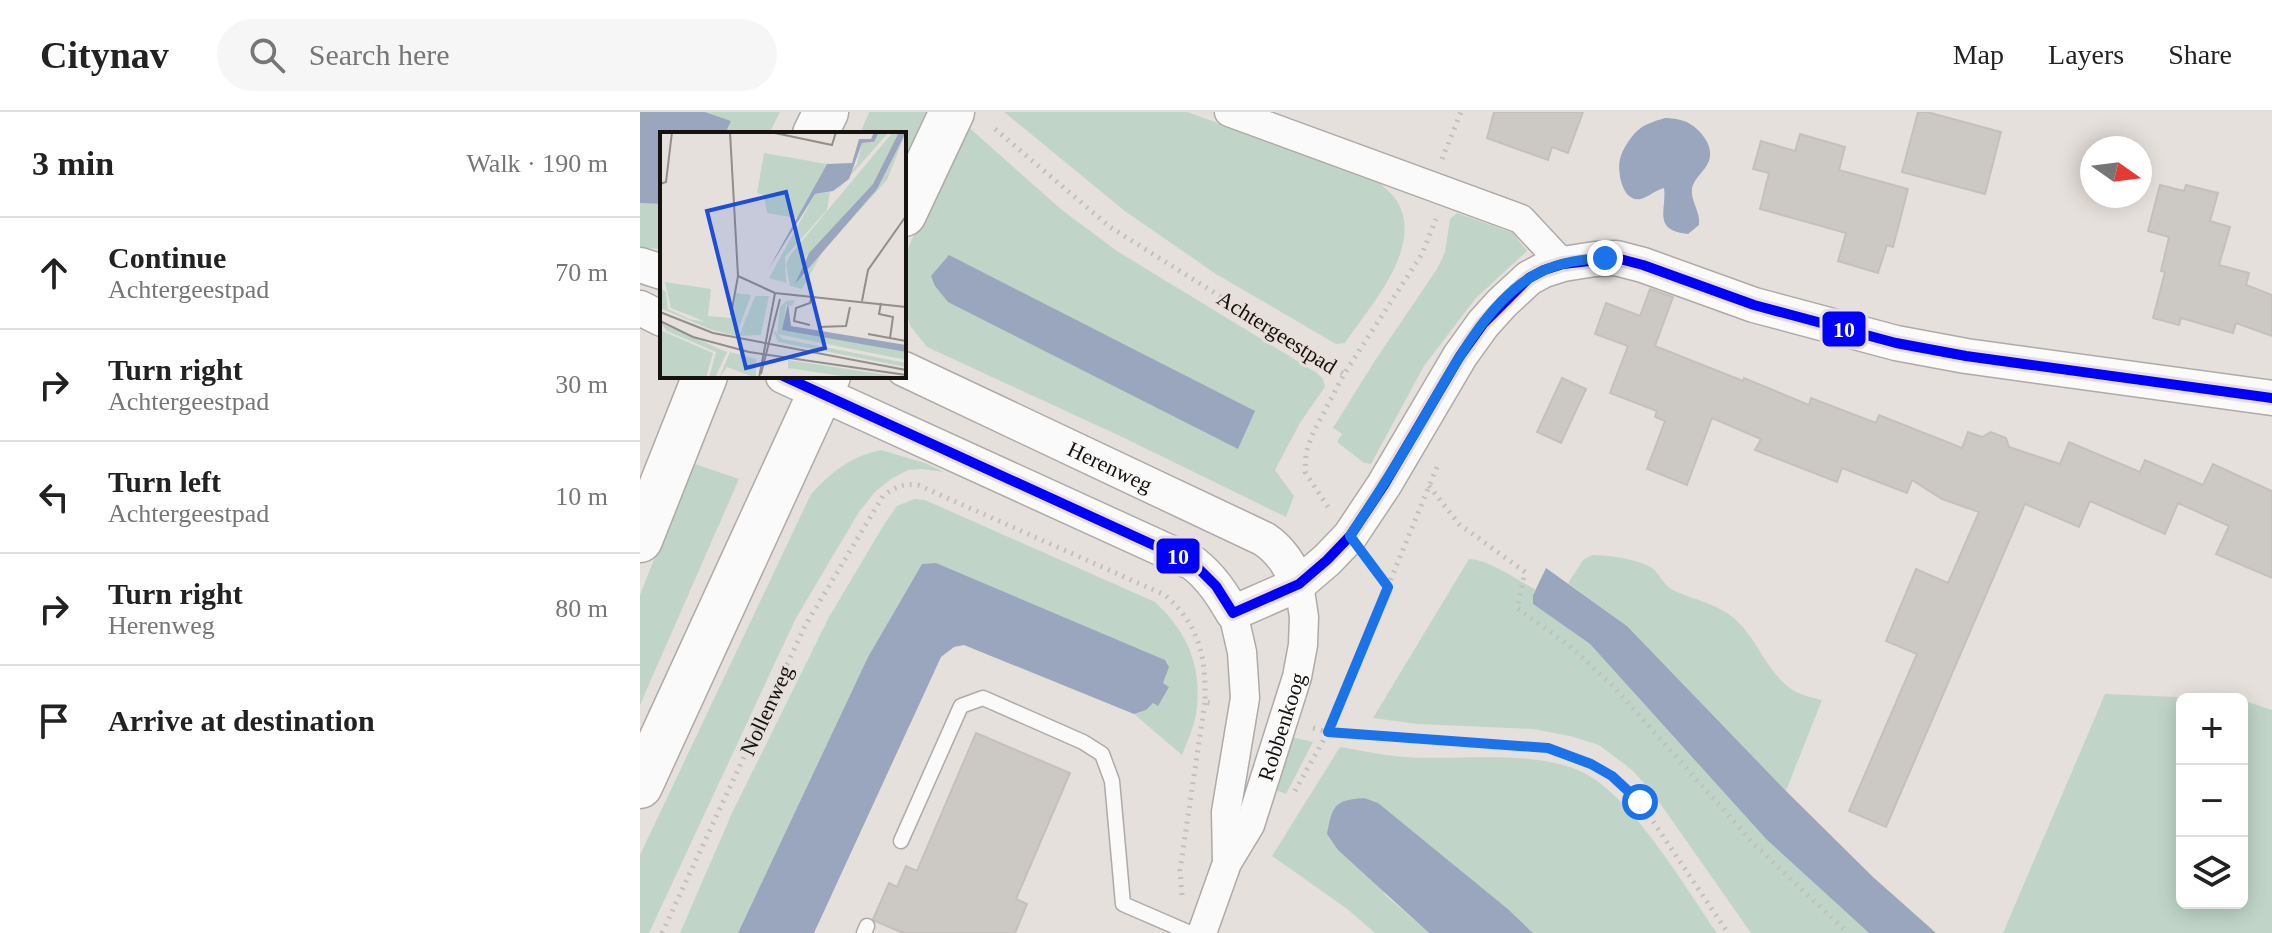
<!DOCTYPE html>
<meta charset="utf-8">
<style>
:root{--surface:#fff;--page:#f6f6f6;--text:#222;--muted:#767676;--line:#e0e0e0}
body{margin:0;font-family:"Times New Roman",serif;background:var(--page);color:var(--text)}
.controls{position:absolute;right:24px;bottom:24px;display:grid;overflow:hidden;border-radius:12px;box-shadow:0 4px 20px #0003}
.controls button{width:72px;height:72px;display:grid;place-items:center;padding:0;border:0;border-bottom:2px solid var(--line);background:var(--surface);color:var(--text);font:40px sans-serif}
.compass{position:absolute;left:1440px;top:24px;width:72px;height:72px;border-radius:50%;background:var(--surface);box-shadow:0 4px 20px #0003;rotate:104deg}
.stop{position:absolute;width:24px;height:24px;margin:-18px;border:6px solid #1a73e8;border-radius:50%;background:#fff}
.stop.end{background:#1a73e8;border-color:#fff;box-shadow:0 2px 8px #0008}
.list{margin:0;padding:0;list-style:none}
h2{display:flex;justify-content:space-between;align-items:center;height:104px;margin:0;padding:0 32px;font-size:34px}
h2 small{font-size:26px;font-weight:400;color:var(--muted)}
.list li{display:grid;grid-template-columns:52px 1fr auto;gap:24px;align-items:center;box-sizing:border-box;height:112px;padding:0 32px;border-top:2px solid var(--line)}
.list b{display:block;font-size:30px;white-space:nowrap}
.list p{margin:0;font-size:26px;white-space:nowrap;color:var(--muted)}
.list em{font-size:26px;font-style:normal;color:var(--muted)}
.icon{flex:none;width:44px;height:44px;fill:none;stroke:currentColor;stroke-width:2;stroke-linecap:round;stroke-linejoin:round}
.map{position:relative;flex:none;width:1632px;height:821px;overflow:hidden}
header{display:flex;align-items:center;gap:48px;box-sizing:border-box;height:112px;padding:0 40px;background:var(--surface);border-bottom:2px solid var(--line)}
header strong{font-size:38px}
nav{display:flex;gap:44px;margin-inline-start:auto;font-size:28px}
.search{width:560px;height:72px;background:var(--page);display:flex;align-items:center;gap:20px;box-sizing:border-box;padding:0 28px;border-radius:44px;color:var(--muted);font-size:30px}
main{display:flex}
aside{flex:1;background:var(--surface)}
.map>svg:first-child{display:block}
.green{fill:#c0d5c8}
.water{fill:#99a6bd}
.building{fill:#ccc9c5;stroke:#c4c1bd;stroke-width:2}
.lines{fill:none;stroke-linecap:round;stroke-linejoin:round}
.service-casing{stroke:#aeaaa7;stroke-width:17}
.minor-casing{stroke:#aeaaa7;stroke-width:31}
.tertiary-casing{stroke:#aeaaa7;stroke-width:37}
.trunk-casing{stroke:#aeaaa7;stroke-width:47}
.path{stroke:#c1c0bf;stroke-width:5;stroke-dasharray:2 6;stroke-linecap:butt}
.service{stroke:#fbfafa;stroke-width:14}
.minor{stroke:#fbfafa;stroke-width:28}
.tertiary{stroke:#fbfafa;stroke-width:34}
.trunk{stroke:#fbfafa;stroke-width:44}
.bus-1-casing{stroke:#eadfd8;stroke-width:16}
.bus-1{stroke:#00f;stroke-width:10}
.route{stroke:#1a73e8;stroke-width:10}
.labels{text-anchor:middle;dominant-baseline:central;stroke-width:6;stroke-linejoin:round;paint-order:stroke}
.street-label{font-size:22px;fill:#15120f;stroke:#eadfd8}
.inset-road{fill:none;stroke:#928e8a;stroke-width:2}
.view{fill:#1d4ed8;fill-opacity:0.15;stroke:#1d4ed8;stroke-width:4}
.inset-edge{fill:none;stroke:#15120f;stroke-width:4}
.line-badge{stroke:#eadfd8;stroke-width:3}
.badge-label{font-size:22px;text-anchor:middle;font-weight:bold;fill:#fff}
</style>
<header>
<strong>Citynav</strong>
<div class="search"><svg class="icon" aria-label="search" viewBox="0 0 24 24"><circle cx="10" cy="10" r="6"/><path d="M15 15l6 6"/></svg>Search here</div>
<nav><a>Map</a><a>Layers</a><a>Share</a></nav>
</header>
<main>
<aside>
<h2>3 min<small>Walk · 190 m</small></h2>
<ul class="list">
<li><svg class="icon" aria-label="ahead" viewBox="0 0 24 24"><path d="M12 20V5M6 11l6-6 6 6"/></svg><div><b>Continue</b><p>Achtergeestpad</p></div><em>70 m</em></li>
<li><svg class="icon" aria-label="right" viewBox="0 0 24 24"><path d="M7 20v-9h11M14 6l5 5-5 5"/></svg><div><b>Turn right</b><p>Achtergeestpad</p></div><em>30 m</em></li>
<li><svg class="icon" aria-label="left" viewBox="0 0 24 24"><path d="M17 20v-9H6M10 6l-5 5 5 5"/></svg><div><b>Turn left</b><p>Achtergeestpad</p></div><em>10 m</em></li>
<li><svg class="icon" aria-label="right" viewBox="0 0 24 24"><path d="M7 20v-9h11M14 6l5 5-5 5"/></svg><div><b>Turn right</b><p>Herenweg</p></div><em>80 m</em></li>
<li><svg class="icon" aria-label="arrive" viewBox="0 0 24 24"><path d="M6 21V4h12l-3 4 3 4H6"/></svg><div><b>Arrive at destination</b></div></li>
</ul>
</aside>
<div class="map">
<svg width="1632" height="821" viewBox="0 0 1632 821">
<rect width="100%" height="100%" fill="#e6e0dc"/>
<g class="green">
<polygon points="65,0 140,0 129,22 85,22 91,9"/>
<polygon points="229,0 286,0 264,48 264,22 220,22"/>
<path d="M364,0H547L734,67C742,73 751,80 757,89C785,135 729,195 705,231L696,232L576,162L486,100Z"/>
<polygon points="325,12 422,98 477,139 677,261 683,267 685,275 660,311 635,358 654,384 646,405 480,324 287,235 271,215 264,197 264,146 291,83"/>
<polygon points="0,91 22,92 22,137 0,136"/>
<polygon points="817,101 873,121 887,139 836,186 784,254 731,352 724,351 697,330 702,322 693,316 734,250 797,157 805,140 810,107"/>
<path d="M241,338L285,351L304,360L282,357L268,358L251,367L235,380L219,400L156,506L9,821H0V743L171,382C193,359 208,346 241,338Z"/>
<polygon points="52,351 99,367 0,593 0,483"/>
<path d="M274,387L285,388L515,490C548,521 563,555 556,602C554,615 547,630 542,643L494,602L506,598L282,452L228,545L98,821H40L92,701L189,505L245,411L257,394Z"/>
<path d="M952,443C969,443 998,447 1012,456C1020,462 1024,474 1033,478C1056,489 1081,492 1099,511C1120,532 1130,567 1158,581C1166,584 1174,586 1182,588L1146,679L987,514L928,471L943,448Z"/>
<path d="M829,447C848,447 877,468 895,477L893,483V492L950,532L1127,728L1229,821H1111L1012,680L992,658L959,633L930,624L893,617L777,612L733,606Z"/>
<polygon points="1465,582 1583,587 1542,587 1542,791 1602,791 1602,588 1632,598 1632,821 1363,821"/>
<polygon points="651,625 673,630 646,682 635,678"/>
<path d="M700,635C721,638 744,644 766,645C820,649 898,636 946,662C994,688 1045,775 1077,821H893L869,798L743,781L789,821H735L706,796L632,744Z"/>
</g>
<g class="water">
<polygon points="0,0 65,0 91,9 85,22 22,22 22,92 0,91"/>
<path d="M1025,6C1031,6 1038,7 1044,9C1058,14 1075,33 1069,49C1065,59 1055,65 1052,76C1050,89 1061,100 1059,113L1048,122C1012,118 1027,98 1024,76C1016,78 1008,85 1001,87C982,91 977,59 980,47C982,38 990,26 996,20C1004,12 1015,9 1025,6Z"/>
<polygon points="309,143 615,299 598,337 308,190 295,174 291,164"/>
<polygon points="296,451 525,548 529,555 523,571 529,575 518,594 513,591 506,598 494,602 324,533 314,535 301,545 174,821 98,821 228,545 282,452"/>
<polygon points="906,456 987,514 1146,679 1233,765 1296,821 1229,821 1127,728 950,532 893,492 893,483"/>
<path d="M724,686L738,691L869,798L893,821H789L698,738L687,722C692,694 694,688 724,686Z"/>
</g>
<g class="building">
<polygon points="854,0 943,0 928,41 912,35 908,48 847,26"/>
<polygon points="1278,0 1287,0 1361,20 1345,82 1262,60"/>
<polygon points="1160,22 1205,35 1199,58 1268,77 1253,135 1247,133 1238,161 1198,149 1206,121 1120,97 1129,61 1113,57 1121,29 1155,39"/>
<polygon points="1520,73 1544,79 1546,73 1578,81 1570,109 1590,115 1579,153 1609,161 1606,173 1632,183 1632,224 1596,211 1593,221 1541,206 1539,213 1513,206 1525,160 1521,159 1529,125 1508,119"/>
<polygon points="1010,177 1033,185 1015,234 1103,269 1104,266 1169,293 1171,286 1236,311 1239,303 1322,336 1328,320 1342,325 1351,320 1366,326 1369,335 1420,352 1429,330 1500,360 1505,348 1563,373 1573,352 1632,379 1632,466 1576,442 1589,414 1538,391 1525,422 1450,389 1439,415 1385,392 1246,715 1209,699 1277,542 1246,529 1276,457 1308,471 1339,400 1302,387 1272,368 1267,381 1202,356 1197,370 1115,338 1121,327 1072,306 1047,373 1007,357 1025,309 1015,305 1017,299 970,281 988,234 955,222 966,191 1000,204"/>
<polygon points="922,266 946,277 921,331 897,320"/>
<polygon points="336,621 430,661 376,787 387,792 375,821 263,821 235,809 233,807 249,771 257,775 266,754 277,759"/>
</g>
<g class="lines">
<g class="service-casing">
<g id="service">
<polyline points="261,729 321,594 343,586 443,630 462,642 472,669 483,792 550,821"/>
<polyline points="224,821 227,814"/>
</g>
</g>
<g class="minor-casing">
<g id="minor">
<polyline points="589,0 881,107 923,152"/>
<polyline points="587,750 586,700 605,586 602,540 593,501"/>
<path id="s2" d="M562,821L587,751L610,713L657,565L663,533L664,505L659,472"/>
</g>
</g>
<g class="tertiary-casing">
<g id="tertiary">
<polyline points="0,153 22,160"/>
<polyline points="0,196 22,207"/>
<path id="s3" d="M264,257L624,427C642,439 649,453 659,472"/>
<path d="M143,264L553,451C571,465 582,482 593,501L659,472L687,448L710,424L744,373L820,244L843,212L862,191L889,166L904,158L923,152L955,147L976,146L1003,153L1114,193L1256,231L1326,244L1632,286"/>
</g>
</g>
<g class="trunk-casing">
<g id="trunk">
<polyline points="175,22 186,0"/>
<polyline points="264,102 312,0"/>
<polyline points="0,428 65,264"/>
<polyline points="0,674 188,264"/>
</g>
</g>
<g class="path">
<polyline points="355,17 470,115 704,262"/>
<polyline points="802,47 821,0"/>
<polyline points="789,374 819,412 885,460 877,496 931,535 972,573 1116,734 1208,821"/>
<polyline points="688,395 665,360 666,341 672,323 704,262 782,142 796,107"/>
<polyline points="730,451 748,475"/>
<polyline points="673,616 688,620 891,633 925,641 951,652 972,664 1000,690 1088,821"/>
<polyline points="655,679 688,620 797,355"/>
<polyline points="542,783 540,758 565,590"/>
<path id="s1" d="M22,821L165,514L243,384C255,375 263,371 278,373L525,483C560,514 566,545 565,590L574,592"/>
</g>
<use href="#service" class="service"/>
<use href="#minor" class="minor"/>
<use href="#tertiary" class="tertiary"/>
<use href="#trunk" class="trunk"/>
<g class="bus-1-casing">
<polyline id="bus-1" points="143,264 553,451 576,474 593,501 659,472 687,448 710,424 744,373 820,244 843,212 889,166 904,158 923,152 976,146 1003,153 1114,193 1256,231 1326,244 1632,286"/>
</g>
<use href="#bus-1" class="bus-1"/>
</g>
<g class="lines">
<path class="route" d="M965,146C939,147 910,152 888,167C841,198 807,266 779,314C757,352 734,388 710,424L748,475L688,620L908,636L951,652L972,664L1000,690"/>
</g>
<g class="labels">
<g class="street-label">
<text transform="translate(637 220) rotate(32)">Achtergeestpad</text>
<text stroke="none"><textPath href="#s3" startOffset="228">Herenweg</textPath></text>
<text stroke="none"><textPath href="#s1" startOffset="246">Nollenweg</textPath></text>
<text stroke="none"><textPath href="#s2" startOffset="222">Robbenkoog</textPath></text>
</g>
</g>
<g transform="translate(20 20)">
<rect width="246" height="246" fill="#e6e0dc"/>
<path d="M219,0H229L174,62L197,32L202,11H213ZM233,0H239L213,52L149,121L142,133L143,146L161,116L207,69L246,0L227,48L163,119L142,157L130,154L126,132L131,122ZM104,21L167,32L137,86L107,81L104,63L97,61ZM170,60L167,78L125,125L126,151L109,146L155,62ZM5,150L51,157L48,184L72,186L76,161L91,163L76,204L52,198L0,176V156L6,160L8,177L29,187L46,190L11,176ZM95,164H109L101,203L79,204ZM135,168L132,174L126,172L123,198L246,220V228L117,202L120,175L126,169ZM0,191L67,220L55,246H49L56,220L7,199ZM0,198L53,221L46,246H0ZM113,198L123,207L246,231V235L118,210ZM70,220L96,227V246L67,235L59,246ZM128,228L246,246H195L128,236Z" fill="#c0d5c8"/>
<path d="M214,0H219L214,10L202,11L189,47L173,59L155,62L108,138L167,32L192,31L199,7H211ZM239,0H246L217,57L135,152L149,121L213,52ZM128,171L131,194L246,213V220L122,198Z" fill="#99a6bd"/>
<path class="inset-road" d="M70,0L78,144L71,183M115,1L172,13L176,0M0,52L6,50L12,0M78,144L115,161M115,161L246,175M202,169L208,138L246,84M221,171L219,182L233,185L230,206M0,180L53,201L246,238M0,189L33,205L89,220L246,243M150,193L134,189L136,176L150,171L152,162M158,195L186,194L190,175M208,202L246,209M101,242L120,167M99,246L115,161"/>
<path class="view" d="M126,60L165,216L86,236L47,79Z"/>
<rect width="246" height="246" class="inset-edge"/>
</g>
<g class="line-badge">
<rect x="1181" y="198" width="46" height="38" rx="8" fill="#00f"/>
<rect x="515" y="425" width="46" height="38" rx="8" fill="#00f"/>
</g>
<g class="badge-label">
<text x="1204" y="225">10</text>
<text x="538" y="452">10</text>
</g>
</svg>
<div class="controls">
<button>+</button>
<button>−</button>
<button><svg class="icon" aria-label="layers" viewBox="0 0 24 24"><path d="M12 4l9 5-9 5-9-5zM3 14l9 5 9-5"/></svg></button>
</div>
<svg class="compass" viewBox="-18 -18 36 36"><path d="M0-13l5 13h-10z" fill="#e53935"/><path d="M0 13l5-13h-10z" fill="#767676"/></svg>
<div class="stop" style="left:1000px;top:690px"></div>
<div class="stop end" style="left:965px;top:146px"></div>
</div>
</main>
